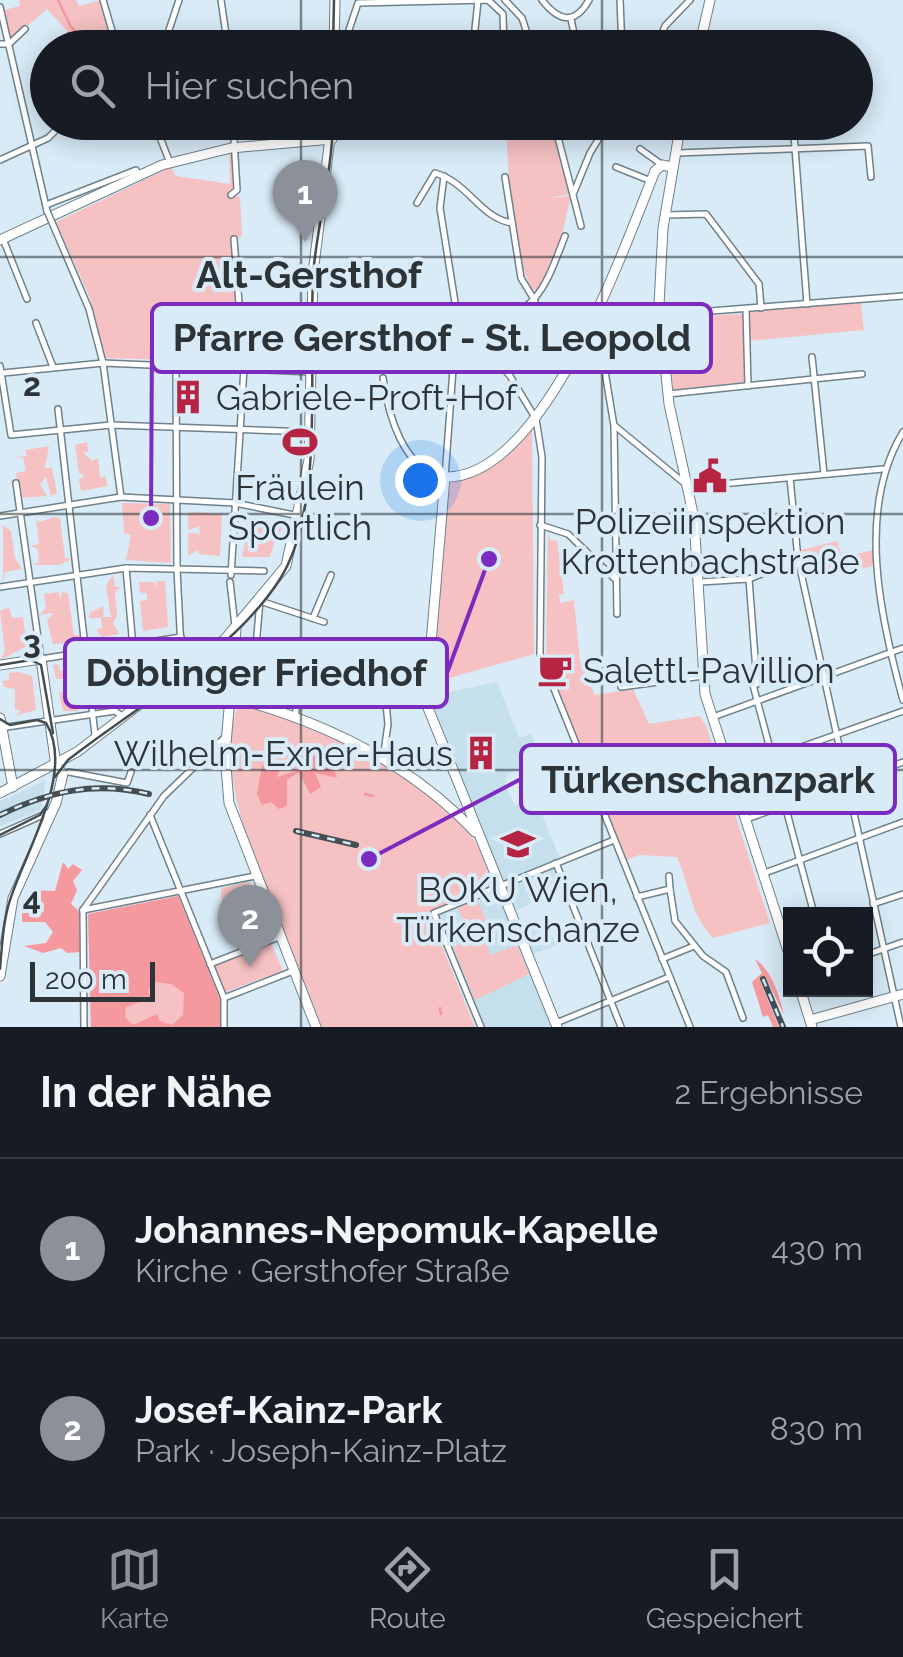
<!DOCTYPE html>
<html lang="de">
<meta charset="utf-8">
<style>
:root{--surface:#171b24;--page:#242831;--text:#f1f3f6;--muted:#9ea1a6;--line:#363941;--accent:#8c9099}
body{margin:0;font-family:Raleway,sans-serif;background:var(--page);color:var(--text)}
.controls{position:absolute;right:30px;bottom:30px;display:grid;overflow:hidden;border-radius:0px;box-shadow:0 5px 25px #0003}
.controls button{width:90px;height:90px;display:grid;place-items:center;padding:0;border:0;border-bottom:2px solid var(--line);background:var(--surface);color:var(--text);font:50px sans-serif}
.scale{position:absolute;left:30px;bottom:25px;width:125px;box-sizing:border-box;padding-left:10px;border:5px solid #2d3438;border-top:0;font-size:28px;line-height:35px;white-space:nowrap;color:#2d3438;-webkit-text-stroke:8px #d8ebf7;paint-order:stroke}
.you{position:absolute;left:420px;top:480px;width:35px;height:35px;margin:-25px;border:8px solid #fff;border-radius:50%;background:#1a73e8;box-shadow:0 0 0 15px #1a73e833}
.badge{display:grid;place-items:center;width:65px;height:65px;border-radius:50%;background:var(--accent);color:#fff;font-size:32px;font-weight:700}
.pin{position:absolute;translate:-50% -82px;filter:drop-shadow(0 2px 5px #0008)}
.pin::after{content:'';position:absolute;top:52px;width:35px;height:30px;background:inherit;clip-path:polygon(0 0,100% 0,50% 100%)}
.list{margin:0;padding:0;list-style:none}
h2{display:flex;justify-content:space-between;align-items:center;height:130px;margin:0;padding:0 40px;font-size:42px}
h2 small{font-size:32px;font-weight:400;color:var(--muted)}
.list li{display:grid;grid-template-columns:65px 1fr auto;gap:30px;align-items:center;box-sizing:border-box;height:180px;padding:0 40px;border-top:2px solid var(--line)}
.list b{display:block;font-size:38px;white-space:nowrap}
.list p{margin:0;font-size:32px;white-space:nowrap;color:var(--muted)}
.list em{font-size:32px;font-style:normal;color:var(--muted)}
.icon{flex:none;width:55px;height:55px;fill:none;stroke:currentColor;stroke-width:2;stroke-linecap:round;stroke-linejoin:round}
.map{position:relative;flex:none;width:903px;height:1027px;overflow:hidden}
.search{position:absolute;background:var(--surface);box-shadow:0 5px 25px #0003;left:30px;right:30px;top:30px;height:110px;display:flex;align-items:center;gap:25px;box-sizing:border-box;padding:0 35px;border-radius:55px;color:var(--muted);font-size:38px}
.sheet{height:490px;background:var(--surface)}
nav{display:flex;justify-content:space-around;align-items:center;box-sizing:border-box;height:140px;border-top:2px solid var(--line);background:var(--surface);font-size:28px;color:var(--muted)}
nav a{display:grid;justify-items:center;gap:5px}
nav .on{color:var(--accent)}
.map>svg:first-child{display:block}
.built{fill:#c5dfed}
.green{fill:#f6c1c3}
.forest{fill:#f6999f;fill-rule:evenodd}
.water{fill:#f4979e}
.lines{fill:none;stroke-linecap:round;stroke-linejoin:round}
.stream{stroke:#f4979e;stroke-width:2.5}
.street-casing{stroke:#70818b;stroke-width:8}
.secondary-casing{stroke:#70818b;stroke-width:11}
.street{stroke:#fff;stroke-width:5}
.secondary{stroke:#fff;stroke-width:9}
.tram{stroke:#454e53;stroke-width:2.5}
.rail-casing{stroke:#454e53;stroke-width:6}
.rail{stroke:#d8ebf7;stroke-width:2.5;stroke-dasharray:8;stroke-linecap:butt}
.street-bridge-casing{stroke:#70818b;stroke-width:8;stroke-linecap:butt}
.street-bridge{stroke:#fff;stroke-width:5}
.grid{fill:none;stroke:#2d3438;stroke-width:2.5;stroke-opacity:0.55}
.labels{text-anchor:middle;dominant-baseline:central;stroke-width:8;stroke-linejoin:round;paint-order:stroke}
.poi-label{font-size:35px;fill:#2d3438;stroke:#d8ebf7}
.neighbourhood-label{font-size:38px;font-weight:bold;fill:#2d3438;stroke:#d8ebf7}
.grid-label{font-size:32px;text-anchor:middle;font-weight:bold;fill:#2d3438;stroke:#d8ebf7;stroke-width:8;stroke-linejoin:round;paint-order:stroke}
.leader{fill:none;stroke:#7b2cbf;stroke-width:4}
.callout-dot{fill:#7b2cbf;stroke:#d8ebf7;stroke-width:4}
.callout{fill:#d8ebf7;stroke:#7b2cbf;stroke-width:4}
.callout-label{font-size:38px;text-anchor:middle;font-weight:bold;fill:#2d3438}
</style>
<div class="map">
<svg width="903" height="1027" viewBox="0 0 903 1027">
<rect width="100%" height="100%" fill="#d8ebf7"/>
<g class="built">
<polygon points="497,682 519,738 531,734 540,755 507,775 505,784 515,806 535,798 561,861 556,864 564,884 511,914 520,935 547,923 556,945 529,956 556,1023 547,1027 481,1027 434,913 500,886 426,697"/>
<polygon points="46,780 41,810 0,826 0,801 8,797 11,802 10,797"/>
</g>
<g class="green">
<polygon points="19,0 76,0 79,6 101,0 114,47 82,47 47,9 11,40 4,10 20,6"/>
<path d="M506,123H553L571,194L547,198L571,196L561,239L538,290H532C509,243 509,175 506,123Z"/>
<polygon points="234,153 236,191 230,194 240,197 242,236 233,241 240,362 104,358 90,298 56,222 171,167 176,176 230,184 229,154"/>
<polygon points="861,303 864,330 748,341 749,311"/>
<polygon points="743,314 744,382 673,390 666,318"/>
<polygon points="532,430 534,654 432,683 450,482 481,473"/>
<polygon points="87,442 88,452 83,452 92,461 98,458 100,478 105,476 108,486 81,491 79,480 84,475 79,473 75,445"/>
<polygon points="49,446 45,468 52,468 57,493 51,496 46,477 40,484 47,496 20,498 16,473 26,471 23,458 15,457 27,456 25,450"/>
<polygon points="122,503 170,504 171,563 126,560 131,535 124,533"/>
<polygon points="195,512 222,514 220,556 199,554 198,550 188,556 188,533 200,534 199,526 188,530 188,513"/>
<polygon points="54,517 60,518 65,558 72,559 59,565 33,565 39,562 38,549 30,546 39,544 36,519 39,522"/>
<polygon points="255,520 284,525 276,539 272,537 275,540 270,557 242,557 245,541 250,541 245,538 246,521 254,525"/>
<polygon points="3,525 11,531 15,558 22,569 5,572 3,581"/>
<path d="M548,531L550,540L557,541L564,594H559L560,603L574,600L580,661L595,695L633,689L649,724L700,716L707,728L770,923L713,938C689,912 691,889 677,857L639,855L627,860L555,682L566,676L550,654L546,660Z"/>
<polygon points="837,541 842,557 874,550 874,563 870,567 807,573 801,550"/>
<polygon points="113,575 115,587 120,587 115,593 117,616 113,623 119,634 102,637 96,630 102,628 101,618 89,618 89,613 104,606 103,617 111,617 106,585"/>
<polygon points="157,581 165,581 168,627 143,631 140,601 147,600 147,594 140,592 139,582 154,582 156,588"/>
<polygon points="59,592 60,600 62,592 68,593 74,635 80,635 81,647 76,648 74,643 53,644 47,620 54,613 39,615 46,608 44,594"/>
<polygon points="9,607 12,618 23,617 26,638 33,639 35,655 27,646 0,660 5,651 0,611"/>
<polygon points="58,664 60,671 76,667 76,681 85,681 77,695 87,703 78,704 78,711 63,711 59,693 71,691 63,690 68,688 66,679 56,679 53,665"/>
<polygon points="18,672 32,676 36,710 15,716 21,711 15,709 15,689 4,687 2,681 9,680 9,673"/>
<path d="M240,704C314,725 427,769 472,836C481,850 486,869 493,885L428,912L475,1027H322C294,957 200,771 240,704Z"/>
<polygon points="250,882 271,936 241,948 234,935 264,923 249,924 246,916 259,911 258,908 236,918 229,903 222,902 221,888"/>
<polygon points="178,896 221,997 223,1027 91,1027 88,914"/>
<polygon points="477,899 486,920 481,930 491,955 517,945 529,974 475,1000 453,947 468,941 465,934 469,931 457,907"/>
<polygon points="271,943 283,971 225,992 214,966"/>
</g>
<g class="forest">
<polygon points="63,862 68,869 73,864 82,870 73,881 77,890 71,904 79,911 80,952 67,953 61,948 43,953 24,946 46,943 53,932 45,922 22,922 22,910 38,909 37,901 29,900 30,890 55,891"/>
<path d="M178,896L221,1002L220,1027H91L88,914ZM154,982L171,984L184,993L183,1015L172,1025L160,1021L157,1014L133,1025L125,1017L126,1007L151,998L148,991Z"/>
<path d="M755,959C772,970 780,997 784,1015L766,978L760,981L779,1027H773L768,1015L763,1017L752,982L762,973Z"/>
</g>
<polygon class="water" points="303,754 316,757 318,769 332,764 337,778 315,773 321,787 310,794 299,772 287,780 287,806 279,809 271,802 262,805 257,794 262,766 276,760 281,767 277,777 300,770 298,757"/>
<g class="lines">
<g class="stream">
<polyline points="58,0 71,27 92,48"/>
<polyline points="365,794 373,796"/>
<polyline points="440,1008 441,1014"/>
</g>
<g class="street-casing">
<g id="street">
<polyline points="103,0 117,48"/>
<polyline points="221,0 228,48"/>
<polyline points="505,0 522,18 532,48"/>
<path d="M542,0C559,22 575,25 589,0"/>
<polyline points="620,0 622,48"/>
<polyline points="0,7 47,211"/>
<polyline points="571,19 577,48"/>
<polyline points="334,41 347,36 358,3 488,0 503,14 504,48"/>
<polyline points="0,44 9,44 25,29"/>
<polyline points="163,48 179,0"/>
<polyline points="473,48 478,1"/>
<polyline points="656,48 665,26 690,0"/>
<polyline points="154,122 170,163"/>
<polyline points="554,122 581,226"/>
<polyline points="793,122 807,304"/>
<polyline points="640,149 661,164"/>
<polyline points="677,153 868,146 871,177"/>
<polyline points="0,160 48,138 64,122"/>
<polyline points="616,167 651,181"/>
<polyline points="505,177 521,278 535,301"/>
<polyline points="574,192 590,153 609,122"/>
<polyline points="231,195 237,190 233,122"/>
<path d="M417,203L435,173C469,183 480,218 512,223"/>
<polyline points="46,205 136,170 139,175"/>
<polyline points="666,215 706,214 759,284 761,308"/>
<polyline points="54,227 89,309 103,363 121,497"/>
<polyline points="3,239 27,299"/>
<polyline points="746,309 748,386"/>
<polyline points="457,315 510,376 536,419 542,457 540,654 690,1027"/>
<polyline points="660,315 903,296"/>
<polyline points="596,317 614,426 617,614"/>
<polyline points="36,323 53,367"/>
<path d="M474,333C537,308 541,299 565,236"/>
<polyline points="812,357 824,474"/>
<polyline points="0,366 11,435 111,425 311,432"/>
<polyline points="176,366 177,569 182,669"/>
<polyline points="3,373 103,363 311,372"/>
<path d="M383,378C388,414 403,471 445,477L457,315L440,208L444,176"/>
<polyline points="668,394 862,374"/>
<polyline points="58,409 95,735"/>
<polyline points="615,426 689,487 883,469"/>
<path d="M903,432C856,509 880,617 903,700"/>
<polyline points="790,478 798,559 901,1027"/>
<polyline points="16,483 41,659 181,637"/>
<polyline points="0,516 121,497 235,503 299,516"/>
<polyline points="540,525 568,534 615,579"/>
<polyline points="126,568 138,704"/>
<polyline points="231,575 244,368 234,239"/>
<polyline points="749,579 757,684"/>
<polyline points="230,582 235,626"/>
<polyline points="700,582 749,579 798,559"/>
<polyline points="0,587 126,568 264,571"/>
<polyline points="313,618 331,575"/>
<polyline points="753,685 814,914"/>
<polyline points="621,687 703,676"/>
<polyline points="260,703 254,668 260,601 324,622"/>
<polyline points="295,717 300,680"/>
<polyline points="713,717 903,648"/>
<polyline points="0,728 115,711 123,717"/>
<polyline points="383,759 388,724 385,693"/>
<polyline points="69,772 127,783 131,772"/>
<polyline points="731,772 903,711"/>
<polyline points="150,815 224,998 224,1027"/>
<polyline points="747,819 903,762"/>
<polyline points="0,834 52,811"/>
<polyline points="556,863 621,1027"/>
<polyline points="762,874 903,822"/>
<polyline points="669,876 670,889"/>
<polyline points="637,897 670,889 675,921 703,956 726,972 743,1018"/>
<polyline points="873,904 903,894"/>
<polyline points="83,910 164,796 224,738"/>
<polyline points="83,910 255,876"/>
<polyline points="83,910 84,1027"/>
<polyline points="866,955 903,942"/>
<polyline points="662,959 694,946"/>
<polyline points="210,964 279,937"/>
<polyline points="224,998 293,971"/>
<polyline points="556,1023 669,977"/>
<polyline points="481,1027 434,913 614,840"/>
</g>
</g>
<g class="secondary-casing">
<g id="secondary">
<polyline points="334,48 335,0"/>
<polyline points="699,48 710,0"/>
<polyline points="681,122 663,228 659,305 669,404 694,518 705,694 790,957"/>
<polyline points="0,240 162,165 231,148 332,139"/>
<polyline points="236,629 225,755 229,803 316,1027"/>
<polyline points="0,665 41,659 56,766 63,774 56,803 13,898 0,976"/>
<path d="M231,697C322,721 410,763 475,832"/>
<polyline points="0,718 13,787"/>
<polyline points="0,793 77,752 225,639 286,566 309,460 313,273 332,122"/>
<polyline points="800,989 812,1027"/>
<polyline points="810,1020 903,994"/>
<path d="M557,1027L426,703L445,477C544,479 624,248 655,171L662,165L672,167"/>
</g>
</g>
<use href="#street" class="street"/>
<use href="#secondary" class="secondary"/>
<g class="tram">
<polyline points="333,48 334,0"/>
<polyline points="0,665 31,660 41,665 53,733"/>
<path d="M0,719L10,725L37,720L46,723C76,772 25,852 10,900C3,922 2,946 0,969"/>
<path d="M55,777L68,760C136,707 234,652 280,579C328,503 306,353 314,265C319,218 332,170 333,122"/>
<polyline points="0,835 40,815 47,805"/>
</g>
<g class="rail-casing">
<g id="rail">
<path d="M0,815C49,791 95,781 149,794"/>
<polyline points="296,831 356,845"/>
<polyline points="763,979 783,1027"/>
</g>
</g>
<use href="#rail" class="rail"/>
<g class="street-bridge-casing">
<polyline id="street-bridge" points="47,211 54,227"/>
</g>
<use href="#street-bridge" class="street-bridge"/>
</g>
<path class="grid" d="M301,0V48M602,0V48M301,122V1027M602,122V1027M0,257H903M0,514H903M0,770H903"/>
<defs>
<g id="building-bare" transform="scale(2.7)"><path d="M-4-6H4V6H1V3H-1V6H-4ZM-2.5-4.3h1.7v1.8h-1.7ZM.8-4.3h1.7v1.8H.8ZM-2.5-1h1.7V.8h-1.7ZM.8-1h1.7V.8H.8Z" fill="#b62443" stroke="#d8ebf7" stroke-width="2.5" paint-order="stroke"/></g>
<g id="stadium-bare" transform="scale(2.7)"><path d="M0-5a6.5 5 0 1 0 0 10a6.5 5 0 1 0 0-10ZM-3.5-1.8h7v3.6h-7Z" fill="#b62443" stroke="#d8ebf7" stroke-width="2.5" paint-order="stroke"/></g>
<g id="civic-bare" transform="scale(2.7)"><path d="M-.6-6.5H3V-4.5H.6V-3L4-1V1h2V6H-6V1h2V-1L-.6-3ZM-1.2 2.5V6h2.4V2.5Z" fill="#b62443" stroke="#d8ebf7" stroke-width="2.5" paint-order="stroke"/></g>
<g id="cafe-bare" transform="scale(2.7)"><path d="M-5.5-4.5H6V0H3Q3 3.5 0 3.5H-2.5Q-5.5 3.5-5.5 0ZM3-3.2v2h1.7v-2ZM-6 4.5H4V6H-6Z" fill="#b62443" stroke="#d8ebf7" stroke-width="2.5" paint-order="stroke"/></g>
<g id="university-bare" transform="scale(2.7)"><path d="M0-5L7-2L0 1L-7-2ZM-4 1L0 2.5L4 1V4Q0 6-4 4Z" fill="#b62443" stroke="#d8ebf7" stroke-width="2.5" paint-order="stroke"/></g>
</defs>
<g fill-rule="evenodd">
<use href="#building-bare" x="188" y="397"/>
<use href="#stadium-bare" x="300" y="442"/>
<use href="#civic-bare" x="710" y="476"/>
<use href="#cafe-bare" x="555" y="670"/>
<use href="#building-bare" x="481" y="753"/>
<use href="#university-bare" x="518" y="844"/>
</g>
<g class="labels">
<g class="poi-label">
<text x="216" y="397" text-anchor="start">Gabriele-Proft-Hof</text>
<text x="300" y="487">Fräulein<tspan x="300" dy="40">Sportlich</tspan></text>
<text x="710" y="521">Polizeiinspektion<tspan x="710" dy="40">Krottenbachstraße</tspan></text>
<text x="583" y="670" text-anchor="start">Salettl-Pavillion</text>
<text x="453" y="753" text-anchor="end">Wilhelm-Exner-Haus</text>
<text x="518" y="889">BOKU Wien,<tspan x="518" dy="40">Türkenschanze</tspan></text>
</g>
<g class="neighbourhood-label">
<text x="309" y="274">Alt-Gersthof</text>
</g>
</g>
<g class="grid-label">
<text x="32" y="396">2</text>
<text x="32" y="653">3</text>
<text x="32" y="910">4</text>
</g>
<path class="leader" d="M151 518L152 338M489 559L447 673M369 859L521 779"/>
<g class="callout-dot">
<circle cx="151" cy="518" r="10"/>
<circle cx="489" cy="559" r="10"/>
<circle cx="369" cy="859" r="10"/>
</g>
<g class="callout">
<rect x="152" y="304" width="559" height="68" rx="10"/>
<rect x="65" y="639" width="382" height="68" rx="10"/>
<rect x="521" y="745" width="374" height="68" rx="10"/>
</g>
<g class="callout-label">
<text x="432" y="351">Pfarre Gersthof - St. Leopold</text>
<text x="256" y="686">Döblinger Friedhof</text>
<text x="708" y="793">Türkenschanzpark</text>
</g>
</svg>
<div class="controls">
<button><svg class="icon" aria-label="locate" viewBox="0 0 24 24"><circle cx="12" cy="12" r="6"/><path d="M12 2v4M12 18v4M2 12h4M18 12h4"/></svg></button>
</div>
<div class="scale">200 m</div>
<div class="you"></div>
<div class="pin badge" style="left:305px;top:242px">1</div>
<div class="pin badge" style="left:250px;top:967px">2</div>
<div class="search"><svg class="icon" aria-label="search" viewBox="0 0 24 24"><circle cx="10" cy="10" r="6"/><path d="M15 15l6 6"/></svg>Hier suchen</div>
</div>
<section class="sheet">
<h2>In der Nähe<small>2 Ergebnisse</small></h2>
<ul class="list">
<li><span class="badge">1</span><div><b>Johannes-Nepomuk-Kapelle</b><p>Kirche · Gersthofer Straße</p></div><em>430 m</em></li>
<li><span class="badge">2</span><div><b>Josef-Kainz-Park</b><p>Park · Joseph-Kainz-Platz</p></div><em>830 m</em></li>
</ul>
</section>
<nav>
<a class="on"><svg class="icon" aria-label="map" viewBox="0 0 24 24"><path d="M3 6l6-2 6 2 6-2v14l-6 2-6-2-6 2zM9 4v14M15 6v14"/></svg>Karte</a>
<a><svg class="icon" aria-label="directions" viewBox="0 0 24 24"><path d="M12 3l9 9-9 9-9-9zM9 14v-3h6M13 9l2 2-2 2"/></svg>Route</a>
<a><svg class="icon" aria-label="saved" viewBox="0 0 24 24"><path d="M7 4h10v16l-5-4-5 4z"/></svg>Gespeichert</a>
</nav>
